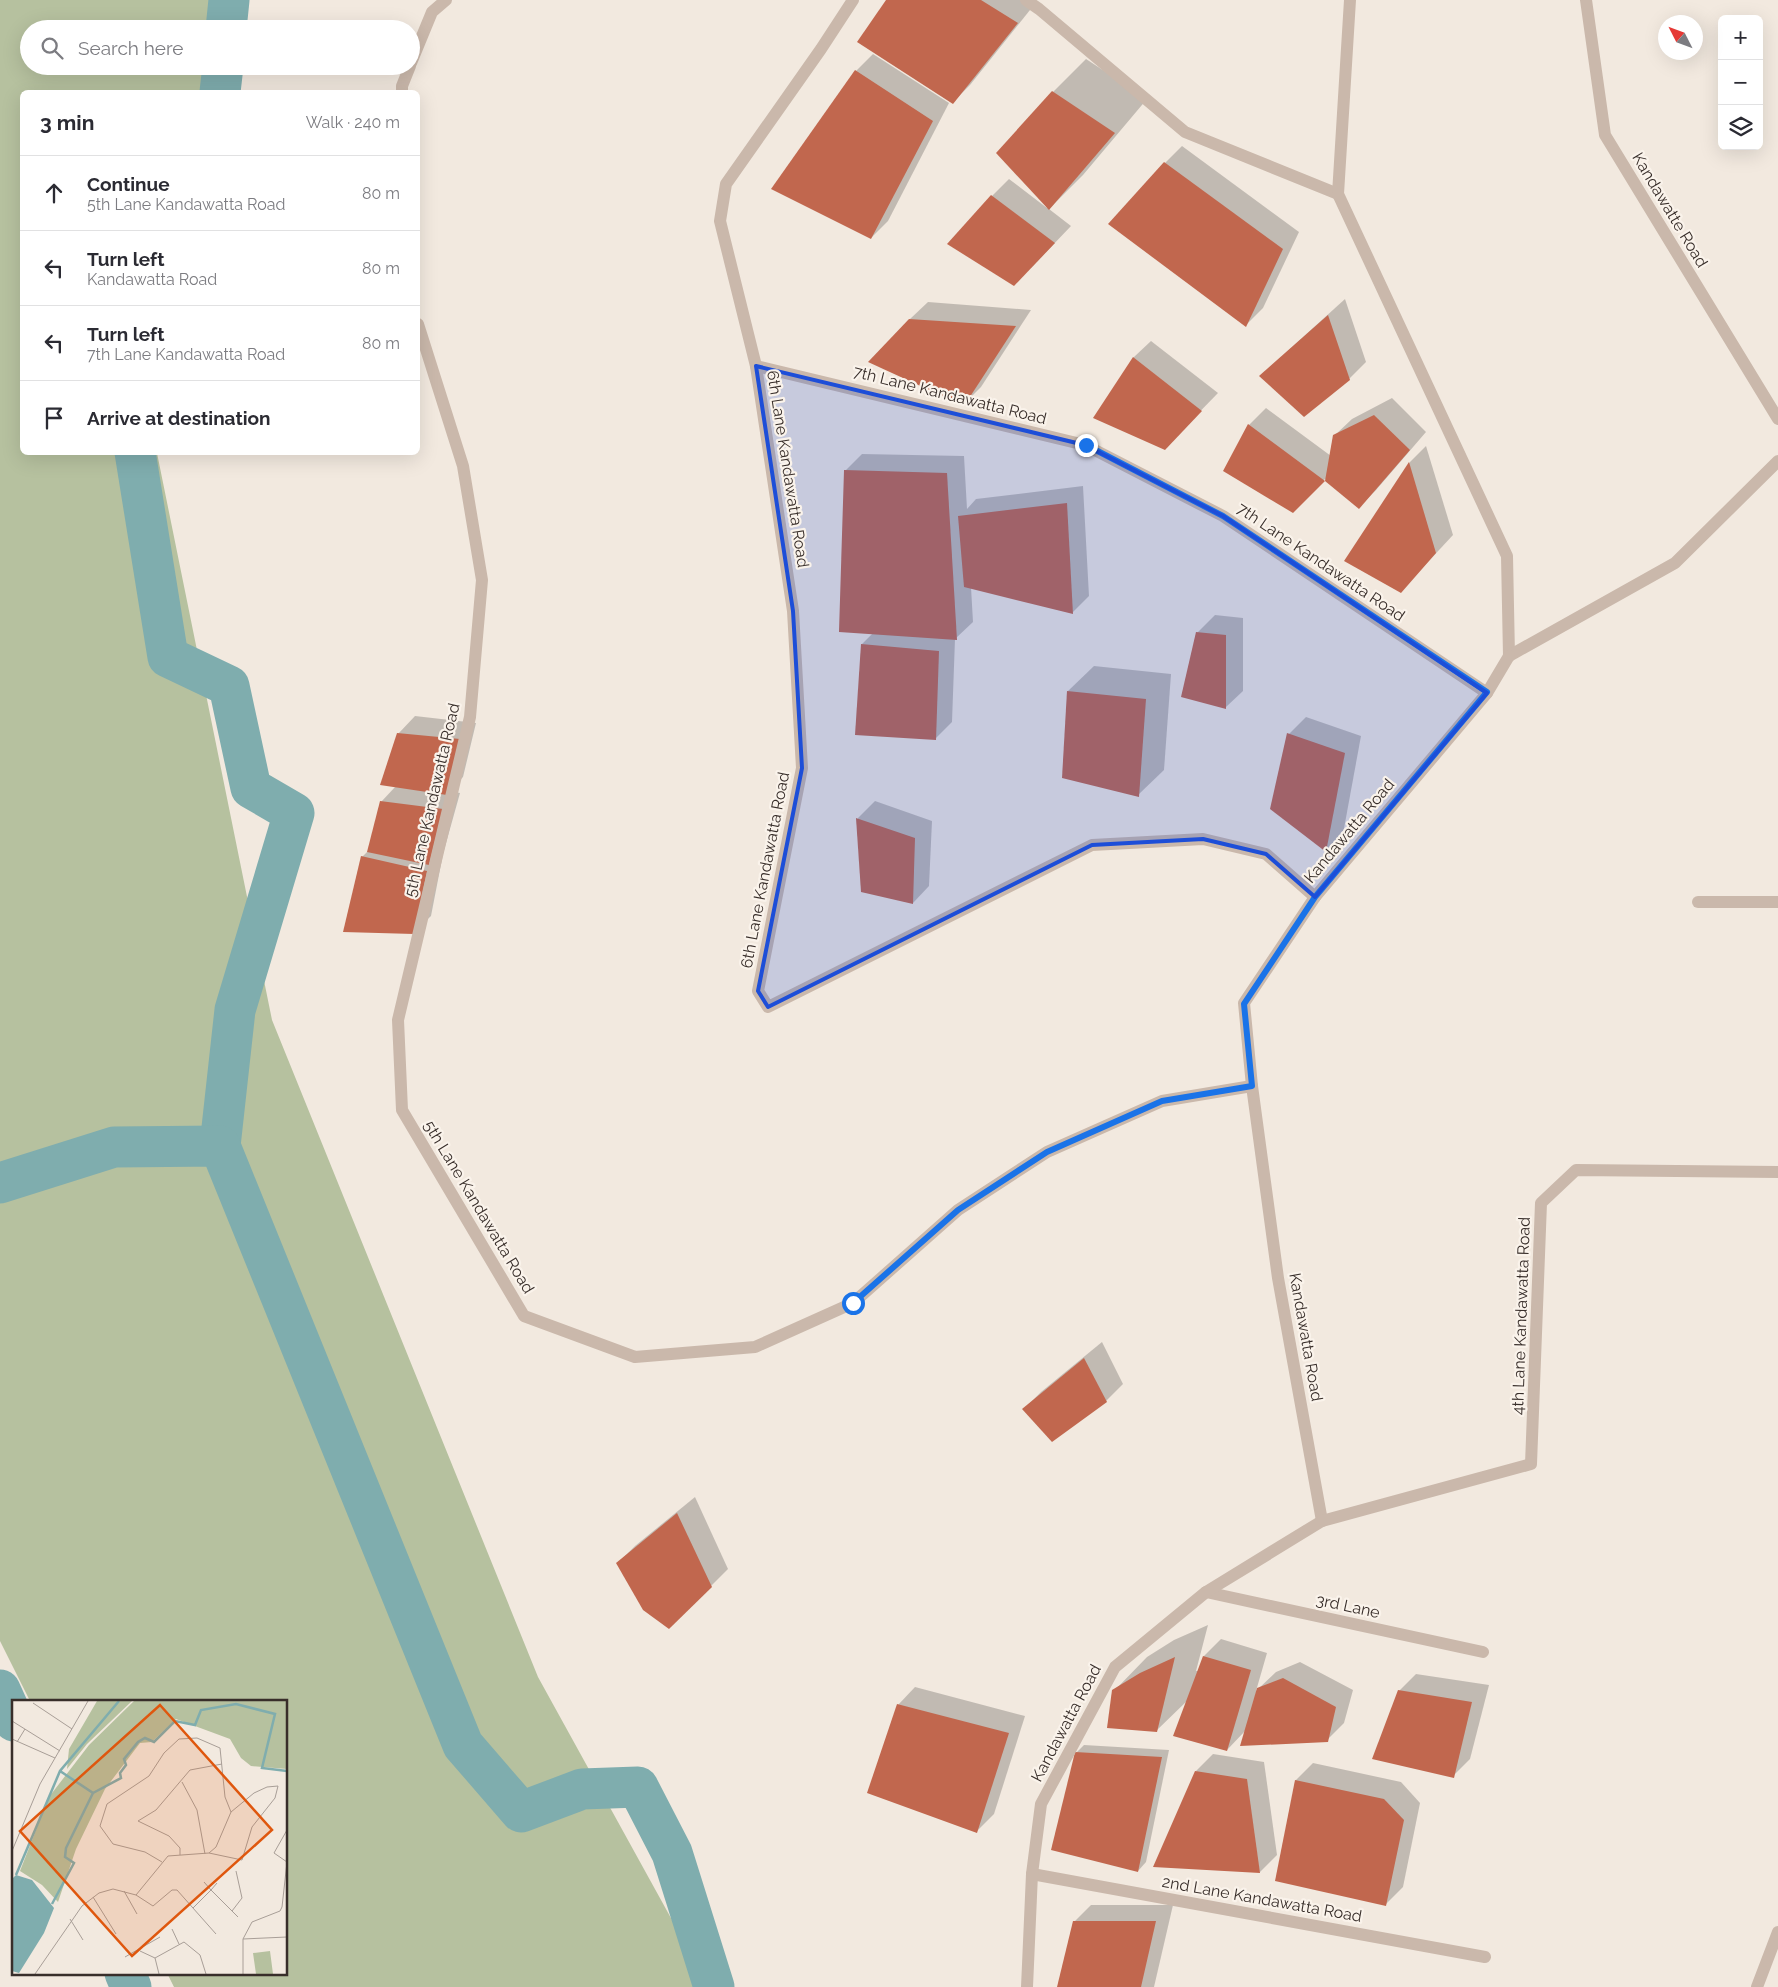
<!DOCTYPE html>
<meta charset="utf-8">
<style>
:root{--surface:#fff;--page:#f7f7f7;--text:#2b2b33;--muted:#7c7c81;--line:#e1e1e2}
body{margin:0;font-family:Raleway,sans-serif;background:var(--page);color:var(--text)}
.controls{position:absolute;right:15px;top:15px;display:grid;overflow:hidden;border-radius:8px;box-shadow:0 5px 20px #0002}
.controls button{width:45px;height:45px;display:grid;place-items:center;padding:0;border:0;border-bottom:1px solid var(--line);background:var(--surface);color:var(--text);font:25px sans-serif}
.compass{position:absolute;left:1658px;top:15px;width:45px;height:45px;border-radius:50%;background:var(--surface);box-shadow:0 5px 20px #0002;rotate:312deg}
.stop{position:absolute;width:15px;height:15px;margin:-11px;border:4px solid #1a73e8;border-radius:50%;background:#fff}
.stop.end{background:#1a73e8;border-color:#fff;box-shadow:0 1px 5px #0008}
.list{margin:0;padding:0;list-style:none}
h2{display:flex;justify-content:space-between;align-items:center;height:65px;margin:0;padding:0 20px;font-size:21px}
h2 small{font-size:16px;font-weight:400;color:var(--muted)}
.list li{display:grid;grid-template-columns:32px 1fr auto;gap:15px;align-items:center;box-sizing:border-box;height:75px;padding:0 20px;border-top:1px solid var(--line)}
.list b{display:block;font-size:19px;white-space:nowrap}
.list p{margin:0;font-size:16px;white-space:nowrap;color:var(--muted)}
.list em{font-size:16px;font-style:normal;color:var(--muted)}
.icon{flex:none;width:28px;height:28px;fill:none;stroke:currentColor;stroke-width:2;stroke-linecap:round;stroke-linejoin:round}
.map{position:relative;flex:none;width:1778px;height:1987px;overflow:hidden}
.search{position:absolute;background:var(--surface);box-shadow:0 5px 20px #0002;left:20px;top:20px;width:400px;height:55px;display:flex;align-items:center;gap:12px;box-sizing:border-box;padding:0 18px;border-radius:28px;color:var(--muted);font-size:19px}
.panel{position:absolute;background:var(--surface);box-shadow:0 5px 20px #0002;left:20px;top:90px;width:400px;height:365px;border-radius:8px}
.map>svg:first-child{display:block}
.green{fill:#b6c19f}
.shadow{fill:#0003}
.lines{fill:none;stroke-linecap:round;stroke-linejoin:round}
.canal{stroke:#7fadae;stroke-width:41}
.building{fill:#c1674e}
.minor{stroke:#cab8ab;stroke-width:12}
.route{stroke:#1a73e8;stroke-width:6}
.marked{fill:#1d4ed8;fill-opacity:0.2;stroke:#1d4ed8;stroke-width:4;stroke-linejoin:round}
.labels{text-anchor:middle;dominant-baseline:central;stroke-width:4.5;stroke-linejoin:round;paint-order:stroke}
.street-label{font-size:16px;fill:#382e2a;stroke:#faf3eb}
.inset-river{fill:none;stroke:#7fadae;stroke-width:2.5}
.inset-road{fill:none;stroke:#a89e97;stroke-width:1}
.view{fill:#df570e;fill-opacity:0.15;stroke:#df570e;stroke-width:2.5}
.inset-edge{fill:none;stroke:#382e2a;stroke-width:2.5}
</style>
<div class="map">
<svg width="1778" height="1987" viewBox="0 0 1778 1987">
<rect width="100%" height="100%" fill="#f2e9df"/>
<polygon class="green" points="0,0 214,0 209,29 29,29 29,66 212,66 215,92 22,92 22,452 157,453 272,1020 538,1677 709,1987 174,1987 167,1973 286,1973 286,1701 30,1701 0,1641"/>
<g class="shadow">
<polygon points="888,0 1025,0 1034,5 970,85 953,102"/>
<polygon points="873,54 949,103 888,221 871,238 856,71"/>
<polygon points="1086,59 1147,99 1083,175 1049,209 1071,226 1031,268 992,196 1009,179 1047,208 1053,92"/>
<polygon points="1182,146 1299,232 1263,308 1246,325 1165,163"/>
<polygon points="1345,299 1366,362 1349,379 1260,376"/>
<polygon points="928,302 1031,310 981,387 964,404 910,319"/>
<polygon points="1151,341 1218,393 1181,431 1095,418 1134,357"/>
<polygon points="1392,398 1426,432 1376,490 1359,507 1325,479 1293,511 1249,425 1266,408 1331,456 1334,436 1352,419"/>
<polygon points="1426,446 1453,535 1401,591 1346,561 1410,462"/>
<polygon points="862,454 964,456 967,509 976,499 1083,486 1089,596 1072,613 971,587 973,622 955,639 952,722 935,739 862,644 873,633 845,471"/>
<polygon points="1215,615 1243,618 1243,691 1226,707 1182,696 1198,632"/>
<polygon points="1094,666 1171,674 1164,770 1138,795 1068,691"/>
<polygon points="415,716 476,723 463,777 449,791 460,793 443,854 431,916 413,933 362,857 369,850 381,802 396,786 398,734"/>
<polygon points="1306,717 1361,736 1343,834 1326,850 1289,734"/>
<polygon points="875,801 932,821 929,886 913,903 862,891 858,818"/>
<polygon points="1102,1342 1123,1384 1106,1401 1024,1409 1041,1392"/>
<polygon points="695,1497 728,1569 669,1628 618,1563 635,1546"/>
<polygon points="1208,1625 1196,1671 1198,1671 1204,1656 1221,1639 1267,1653 1256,1691 1276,1672 1300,1662 1353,1690 1344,1723 1327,1740 1245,1731 1227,1750 1188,1700 1156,1731 1114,1691 1147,1657 1174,1640"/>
<polygon points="1416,1674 1489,1685 1470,1759 1453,1776 1399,1691"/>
<polygon points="915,1687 1025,1716 994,1814 977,1831 898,1705"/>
<polygon points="1084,1745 1169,1750 1146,1862 1138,1871 1076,1753"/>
<polygon points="1213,1754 1264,1762 1277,1855 1260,1872 1196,1771"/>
<polygon points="1313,1763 1401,1782 1420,1803 1403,1887 1386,1904 1277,1880 1296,1780"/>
<polygon points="1091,1905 1173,1905 1154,1987 1059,1987 1074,1922"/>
</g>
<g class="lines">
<g class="canal">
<polyline points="226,29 229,0"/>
<polyline points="220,92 223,66"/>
<polyline points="135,452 168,657 229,686 251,788 294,813 235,1010 220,1146"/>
<polyline points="0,1183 114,1147 220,1146 463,1745 521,1812 582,1789 638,1787 672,1853 714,1987"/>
<polyline points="0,1690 14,1721"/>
<polyline points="125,1973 131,1987"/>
</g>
</g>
<g class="building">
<polygon points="886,0 981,0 1018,23 953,104 857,42"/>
<polygon points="855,70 933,121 871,239 771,189"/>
<polygon points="1052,91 1115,133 1049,210 996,153"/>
<polygon points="1164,162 1283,249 1246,327 1108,224"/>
<polygon points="991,195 1055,243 1014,286 947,244"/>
<polygon points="1328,315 1350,380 1304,417 1259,376"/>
<polygon points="909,319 1016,326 964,406 868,362"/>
<polygon points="1133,357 1202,411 1165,450 1093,418"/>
<polygon points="1374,415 1410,450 1359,509 1325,481 1333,435"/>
<polygon points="1248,424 1325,481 1293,513 1223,471"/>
<polygon points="1409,462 1436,553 1401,593 1344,561"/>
<polygon points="844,470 947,473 957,640 839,632"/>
<polygon points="1067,503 1073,614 964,587 958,516"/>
<polygon points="1196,632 1226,635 1226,709 1181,697"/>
<polygon points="861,644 939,651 936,740 855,735"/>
<polygon points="1067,691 1146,699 1139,797 1062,778"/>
<polygon points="397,733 460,739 447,795 380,785"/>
<polygon points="1287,733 1345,753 1326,852 1270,809"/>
<polygon points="380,801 443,809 429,865 367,852"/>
<polygon points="856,818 915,838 913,904 861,892"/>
<polygon points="361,856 427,871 414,934 343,932"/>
<polygon points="1084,1358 1107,1402 1052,1442 1022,1409"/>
<polygon points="677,1513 712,1587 669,1629 643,1610 616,1563"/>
<polygon points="1203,1656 1251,1670 1227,1751 1173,1736"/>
<polygon points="1175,1657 1157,1732 1107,1728 1112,1690 1140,1673"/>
<polygon points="1283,1678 1336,1707 1328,1742 1240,1746 1257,1688"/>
<polygon points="1398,1690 1472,1702 1454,1778 1372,1759"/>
<polygon points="897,1704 1009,1733 977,1833 867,1793"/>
<polygon points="1075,1752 1162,1757 1138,1872 1051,1850"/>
<polygon points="1195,1771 1247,1779 1260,1873 1153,1867"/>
<polygon points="1295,1780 1384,1799 1404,1820 1386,1906 1275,1881"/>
<polygon points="1073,1921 1156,1921 1141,1987 1057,1987"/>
</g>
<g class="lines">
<g class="minor">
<polyline points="853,0 821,49 726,184 720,221 756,366 793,611 802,768 758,991 768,1007 1092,845 1203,839 1266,854 1315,897"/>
<polyline points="1026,0 1039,9 1185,132 1338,194"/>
<polyline points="1350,0 1338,194 1507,556 1509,656"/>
<polyline points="1586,0 1605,135 1778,419"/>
<polyline points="411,63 432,12 446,0"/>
<polyline points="402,92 402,86 410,66"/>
<polyline points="418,324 463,466 482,580 470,717 398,1020 402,1110 524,1316 635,1357 755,1347 853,1303 958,1210 1047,1152 1162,1101 1252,1086"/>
<polyline points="756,366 1085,445 1223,516 1487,693"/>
<polyline points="1509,656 1675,563 1778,461"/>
<polyline points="1698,902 1778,902"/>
<polyline points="1322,1521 1278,1278 1252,1086 1244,1003 1315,897 1487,693 1509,656"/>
<polyline points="1206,1592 1483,1652"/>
<polyline points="1032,1874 1485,1957"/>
<polyline points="1027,1987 1032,1874 1041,1804 1115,1667 1206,1592 1322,1521 1531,1464 1541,1203 1576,1170 1778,1172"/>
<polyline points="1757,1987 1778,1932"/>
</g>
</g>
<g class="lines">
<polyline class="route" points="853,1303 958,1210 1047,1152 1162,1101 1252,1086 1244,1004 1315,897 1487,692 1223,516 1086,445"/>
</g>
<path class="marked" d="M756,366L1085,445L1223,516L1487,693L1315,897L1266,854L1203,839L1092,845L768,1007L758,991L802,768L793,611Z"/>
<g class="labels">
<g class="street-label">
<text transform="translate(1670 210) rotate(59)">Kandawatte Road</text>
<text transform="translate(950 395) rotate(14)">7th Lane Kandawatta Road</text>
<text transform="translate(788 469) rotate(81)">6th Lane Kandawatta Road</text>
<text transform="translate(1321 562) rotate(34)">7th Lane Kandawatta Road</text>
<text transform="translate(432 800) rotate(-77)">5th Lane Kandawatta Road</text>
<text transform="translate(1349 831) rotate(-50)">Kandawatta Road</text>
<text transform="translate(765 870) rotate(-79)">6th Lane Kandawatta Road</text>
<text transform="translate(479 1207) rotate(59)">5th Lane Kandawatta Road</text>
<text transform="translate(1521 1316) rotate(-88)">4th Lane Kandawatta Road</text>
<text transform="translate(1306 1337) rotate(80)">Kandawatta Road</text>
<text transform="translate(1348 1606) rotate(12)">3rd Lane</text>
<text transform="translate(1066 1723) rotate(-62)">Kandawatta Road</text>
<text transform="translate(1262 1899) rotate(10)">2nd Lane Kandawatta Road</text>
</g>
</g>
<g transform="translate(12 1700)">
<rect width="275" height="275" fill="#f2e9df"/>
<path d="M85,1H120L75,44L55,69L57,49ZM122,1H275V69L239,66L229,58L218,39L164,19L140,42L128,43L93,89L64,149L46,202L30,185L8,171L37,97L77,45ZM258,251L261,274H244L241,253Z" fill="#b6c19f"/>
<path d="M4,175L20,180L42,208L32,233L7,273L0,271V179Z" fill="#7fadae"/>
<path class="inset-river" d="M81,93L109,78L108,73L114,65L112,59L126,42L133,38L142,42L163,21L183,25L189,10L224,4L263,14L250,68L275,71M4,175L48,71L107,1M40,204L62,163L53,157L54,148L81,93L48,71"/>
<path class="inset-road" d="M21,3L60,29M0,21L48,51M0,39L43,58M5,42L13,29M170,82L185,110L193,154M275,130L262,153L275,162M0,151L28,84L76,1M168,155V148L157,136L126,121L144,110L178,70L210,64M150,162L133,152L101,144L88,126L95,104L137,76L152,53L167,39L185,38L208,48L213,97L219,112M205,183L199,190L226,217M112,191L125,214M124,195L156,156L197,153L230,160L240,127L263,98L266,86L255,87L242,93L219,112L204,147L197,153M81,197L104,234M181,208L199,190L192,182M220,211L230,198L224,171M58,219L71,240M160,229L167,244M231,239L275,237M128,251L143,258M113,257L148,237M143,258L172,242L188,255L194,274M143,258L147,274M23,274L70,206L87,193L101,189L124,195L141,206L160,190H165L204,234M231,274V239L240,222L268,211L270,207L275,162"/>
<path class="view" d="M148,5L260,130L120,256L8,131Z"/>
<rect width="275" height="275" class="inset-edge"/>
</g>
</svg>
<div class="controls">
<button>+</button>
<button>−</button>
<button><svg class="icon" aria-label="layers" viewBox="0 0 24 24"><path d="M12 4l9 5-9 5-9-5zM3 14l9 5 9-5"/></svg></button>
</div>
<svg class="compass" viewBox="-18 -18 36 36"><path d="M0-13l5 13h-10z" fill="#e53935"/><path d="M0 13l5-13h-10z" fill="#7c7c81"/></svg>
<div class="stop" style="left:853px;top:1303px"></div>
<div class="stop end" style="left:1086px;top:445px"></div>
<div class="search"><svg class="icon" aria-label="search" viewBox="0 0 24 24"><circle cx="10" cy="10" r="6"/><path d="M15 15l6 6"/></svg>Search here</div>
<section class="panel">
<h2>3 min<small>Walk · 240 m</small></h2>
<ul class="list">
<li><svg class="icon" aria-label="ahead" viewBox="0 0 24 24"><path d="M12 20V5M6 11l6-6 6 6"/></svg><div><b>Continue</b><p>5th Lane Kandawatta Road</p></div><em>80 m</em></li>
<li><svg class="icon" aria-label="left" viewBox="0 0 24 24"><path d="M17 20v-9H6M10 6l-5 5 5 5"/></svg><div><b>Turn left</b><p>Kandawatta Road</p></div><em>80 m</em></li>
<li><svg class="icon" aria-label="left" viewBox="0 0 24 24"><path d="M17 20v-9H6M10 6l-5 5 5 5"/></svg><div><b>Turn left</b><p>7th Lane Kandawatta Road</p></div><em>80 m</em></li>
<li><svg class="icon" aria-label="arrive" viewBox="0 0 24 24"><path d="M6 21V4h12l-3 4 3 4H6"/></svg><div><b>Arrive at destination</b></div></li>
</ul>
</section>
</div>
